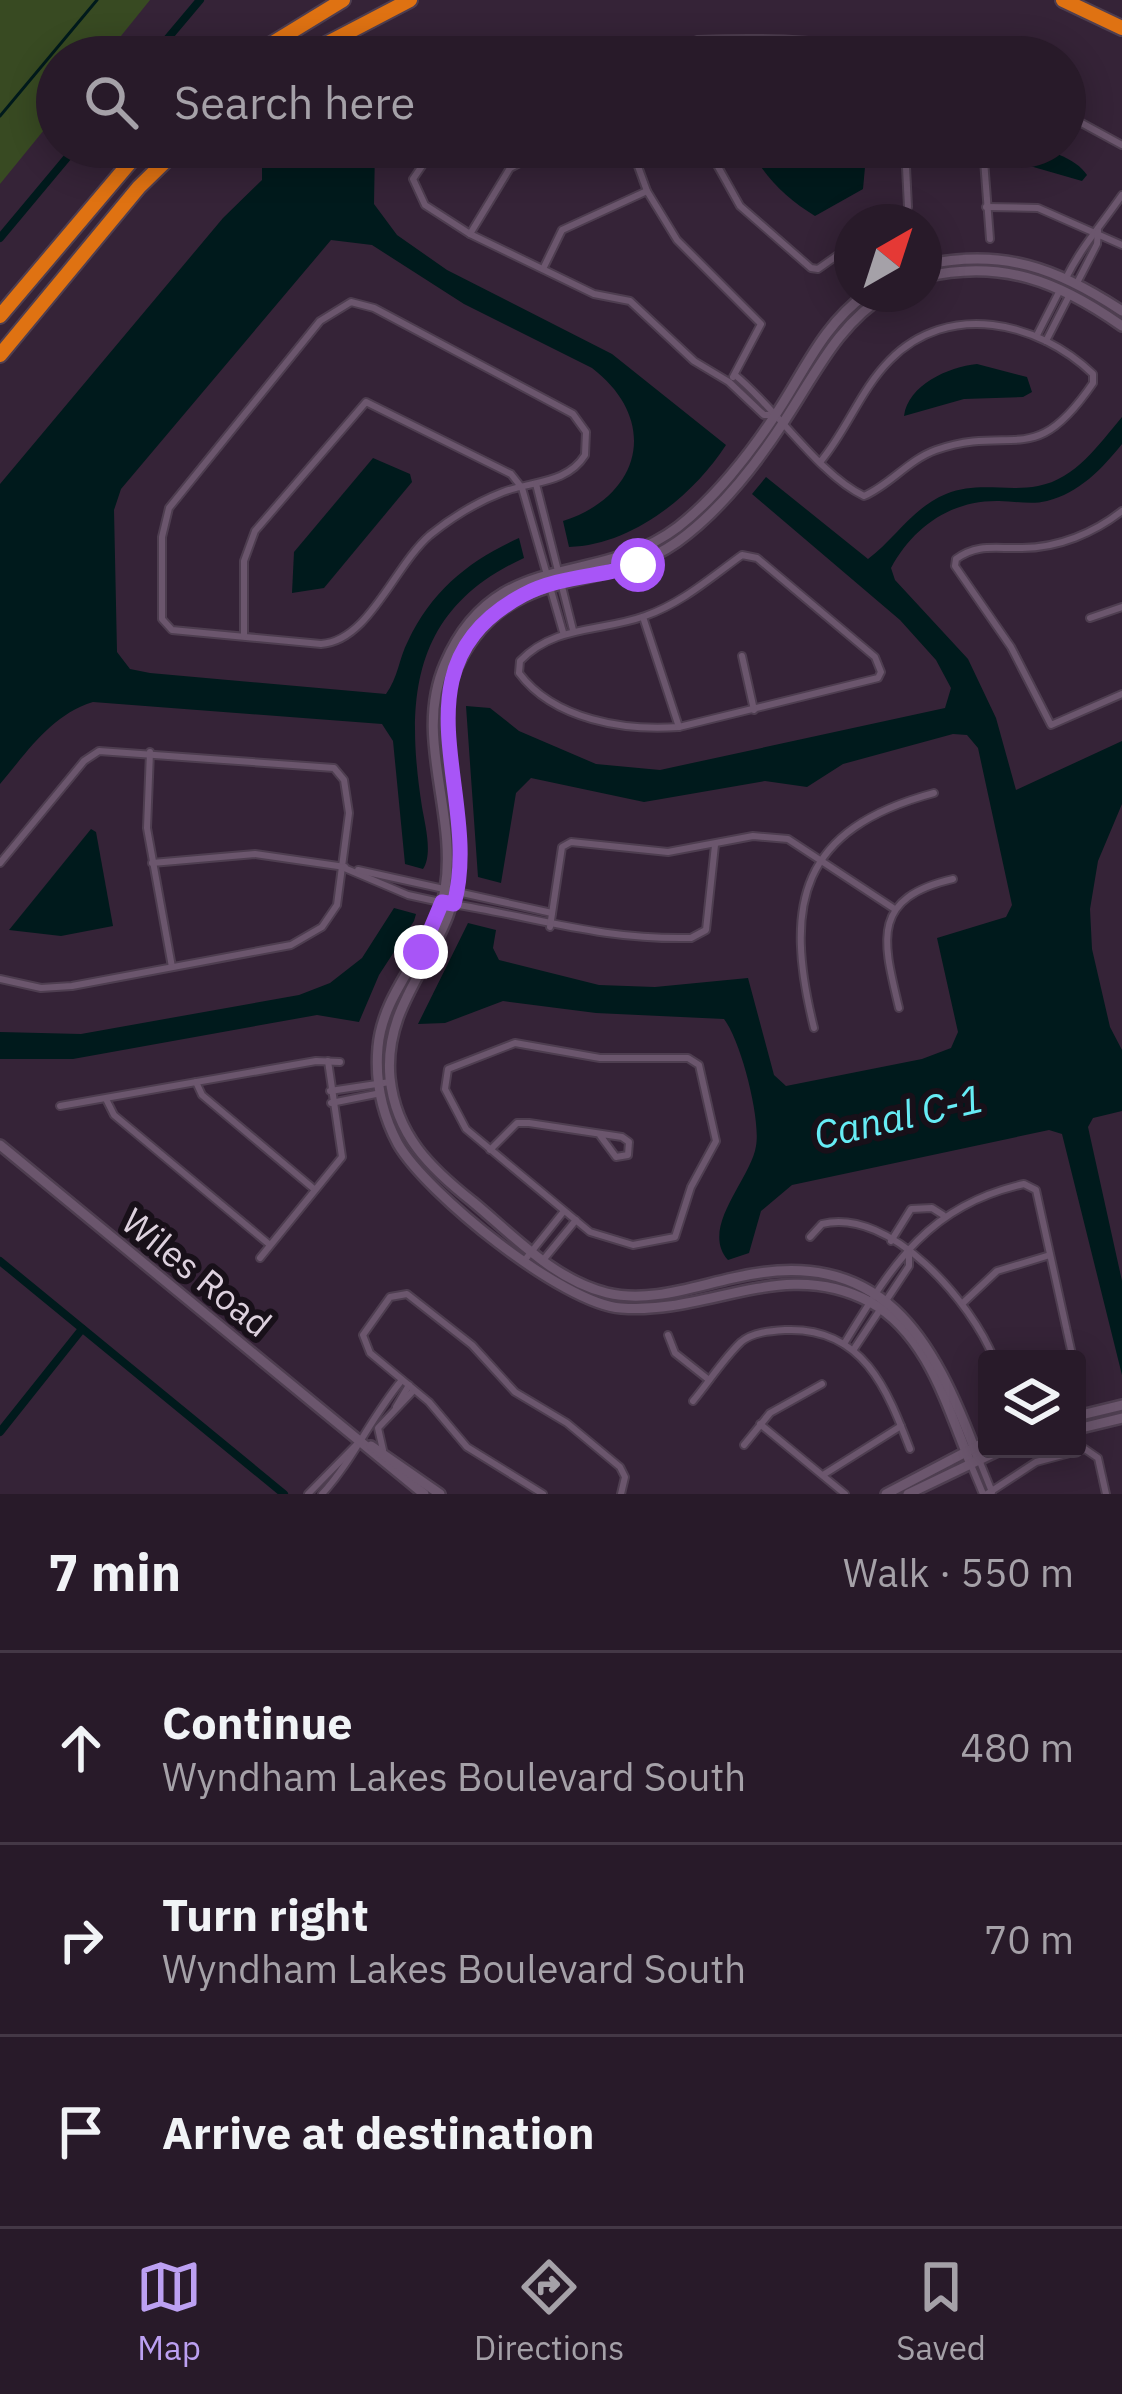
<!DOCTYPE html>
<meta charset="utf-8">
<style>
:root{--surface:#281a29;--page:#342735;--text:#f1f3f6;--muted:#a5a1a8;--line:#443846;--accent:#bca0f2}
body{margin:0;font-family:"IBM Plex Sans",sans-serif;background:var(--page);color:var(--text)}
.controls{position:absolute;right:36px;bottom:36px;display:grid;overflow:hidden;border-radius:12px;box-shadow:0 6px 30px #0003}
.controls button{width:108px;height:108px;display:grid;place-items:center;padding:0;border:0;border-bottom:3px solid var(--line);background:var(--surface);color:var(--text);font:60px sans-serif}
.compass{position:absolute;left:834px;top:204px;width:108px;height:108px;border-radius:50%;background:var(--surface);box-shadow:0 6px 30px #0003;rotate:39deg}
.stop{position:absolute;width:36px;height:36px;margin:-27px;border:9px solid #a855f7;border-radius:50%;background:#fff}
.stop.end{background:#a855f7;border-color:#fff;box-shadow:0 3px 12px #0008}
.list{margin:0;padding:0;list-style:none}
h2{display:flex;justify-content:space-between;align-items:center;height:156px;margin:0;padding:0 48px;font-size:51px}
h2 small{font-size:39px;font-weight:400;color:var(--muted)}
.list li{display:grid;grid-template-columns:78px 1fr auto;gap:36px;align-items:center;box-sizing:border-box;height:192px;padding:0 48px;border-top:3px solid var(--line)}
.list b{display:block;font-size:45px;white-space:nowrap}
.list p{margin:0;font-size:39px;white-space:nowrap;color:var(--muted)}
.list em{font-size:39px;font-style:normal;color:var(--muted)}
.icon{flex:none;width:66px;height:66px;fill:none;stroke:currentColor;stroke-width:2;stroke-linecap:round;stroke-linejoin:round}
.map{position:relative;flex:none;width:1122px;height:1494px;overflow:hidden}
.search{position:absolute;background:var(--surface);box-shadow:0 6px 30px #0003;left:36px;right:36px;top:36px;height:132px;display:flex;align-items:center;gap:30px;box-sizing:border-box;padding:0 42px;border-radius:66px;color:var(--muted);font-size:45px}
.sheet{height:732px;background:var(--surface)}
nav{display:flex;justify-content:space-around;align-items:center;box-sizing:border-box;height:168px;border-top:3px solid var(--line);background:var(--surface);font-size:33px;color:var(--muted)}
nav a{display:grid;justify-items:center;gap:6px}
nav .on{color:var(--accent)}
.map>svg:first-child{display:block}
.green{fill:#384a22}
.water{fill:#001a1c}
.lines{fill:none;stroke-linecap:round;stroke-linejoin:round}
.stream{stroke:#001a1c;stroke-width:3}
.canal{stroke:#001a1c;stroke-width:8}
.street-casing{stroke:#4e3e50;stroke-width:10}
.secondary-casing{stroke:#4e3e50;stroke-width:14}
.highway-casing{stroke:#4e3e50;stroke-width:18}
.street{stroke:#6b566d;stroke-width:6}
.secondary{stroke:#6b566d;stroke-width:9}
.highway{stroke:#df7212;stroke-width:14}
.route{stroke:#a855f7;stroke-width:15}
.labels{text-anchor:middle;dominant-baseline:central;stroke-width:12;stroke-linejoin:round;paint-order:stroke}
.street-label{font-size:36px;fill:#ddd1de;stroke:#181019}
.water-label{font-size:39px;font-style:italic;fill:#66ecf5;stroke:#181019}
</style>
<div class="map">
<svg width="1122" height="1494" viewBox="0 0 1122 1494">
<rect width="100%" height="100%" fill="#352337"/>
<polygon class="green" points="0,0 150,0 104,57 57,57 57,114 0,184"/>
<g class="water">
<path d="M269,147H375L374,204L397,235L447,270L612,354L726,445C693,496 632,545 569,547L563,521C642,496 660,420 592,368L464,304L372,245L331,240L121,489L114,510L117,652L130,669L150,673L386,694C398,678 399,658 408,641C432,590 470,560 519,538L524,558C412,609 405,698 422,807C425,825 433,854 423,869L405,864L393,741L382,724L93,702C51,715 28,751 0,784V484L223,218L262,180V154Z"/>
<path d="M1024,147C1044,147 1076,158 1087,175L1082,181L1023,164Z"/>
<path d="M769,148L856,158L865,167L863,189L815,216C791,201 771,184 756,159Z"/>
<path d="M977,364L1027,377L1032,392L1023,397L964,399L904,416C908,385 948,367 977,364Z"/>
<path d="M1122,417V444C1102,469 1079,493 1047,501C1031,505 1015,501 999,501C951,500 913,527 891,568L895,580L968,659L996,718L1016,790L1122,741V804L1098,861L1090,909L1092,949L1110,1027L1122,1050V1111L1093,1118L1088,1127L1122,1281V1375L1062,1134L1049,1130L792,1185L761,1211L749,1253L728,1260C699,1228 751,1179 756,1146C761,1119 741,1041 724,1019L596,1013L503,1001L445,1023L418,1024L468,923L496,930L493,948L499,960L599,985L655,987L748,978L774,1075L786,1086L922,1059L951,1048L958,1032L937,938L1006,917L1012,905L978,748L967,735L953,734L843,764L807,787L765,781L644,802L531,778L516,793L501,883L478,877L466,706L490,708L519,731L596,764L660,770L945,708L951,688L936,660L900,620L752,494L766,477L868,559C896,538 912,508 946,494C978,481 1006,492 1038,486C1076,479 1099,444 1122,417Z"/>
<polygon points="373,458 410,474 412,482 324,588 292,593 294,552"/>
<polygon points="91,829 96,832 113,926 61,936 9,930"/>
<polygon points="394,908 416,914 414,921 379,975 359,1022 317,1015 73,1059 0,1059 0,1032 81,1034 299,995 330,983 362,958"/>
</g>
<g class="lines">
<polyline class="stream" points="0,116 97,0"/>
<g class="canal">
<polyline points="152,57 200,0"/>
<polyline points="0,238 76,147"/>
<polyline points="0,1261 284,1494"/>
<polyline points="0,1432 82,1329"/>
</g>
<g class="street-casing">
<g id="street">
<polyline points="595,57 639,47"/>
<path d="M687,57L697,40C769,37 842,39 912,57"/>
<polyline points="1006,57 1007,52"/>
<polyline points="1065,114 1122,145"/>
<polyline points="435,147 413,179 425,205 470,234 594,294 630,301 694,361 729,382 764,415 775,415"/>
<polyline points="631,147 647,191 677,240 761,324 733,377"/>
<polyline points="707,147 740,206 811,268 818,269 852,245"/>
<polyline points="983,147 990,239"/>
<polyline points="986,207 1038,208 1122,245"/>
<polyline points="900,222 908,207 905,147"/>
<polyline points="470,234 510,168 550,147"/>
<polyline points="543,269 562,230 647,191"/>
<path d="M1066,278C1082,246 1102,224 1122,195"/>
<polyline points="1076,285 1097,244 1098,231"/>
<path d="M351,302L374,308L573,414L586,432L585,455C567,484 532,481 503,492C477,502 451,518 430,535C394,566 369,641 321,644L172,630L162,619V537L169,508L320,321Z"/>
<polyline points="1037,335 1060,290"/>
<polyline points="1046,341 1069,296"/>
<path d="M735,375C776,408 819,475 864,496C890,485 908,460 936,450C1015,423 1033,471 1093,383V374C1038,321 948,301 890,360C861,389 847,430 821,461"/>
<polyline points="536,484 573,630"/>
<path d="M1122,511C1094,533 1058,548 1022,548C997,549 978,543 956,559L955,566L1011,647L1051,725L1122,694"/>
<path d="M742,555L757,558L875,657L881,672L878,678L679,727C625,731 554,720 519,673L520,661C554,625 601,632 645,616C682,603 710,578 742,555Z"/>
<polyline points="550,587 563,632"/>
<polyline points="643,617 679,727"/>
<polyline points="1090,618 1122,607"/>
<polyline points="244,636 244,561 255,531 366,402 511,474 522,488 547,575"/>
<polyline points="742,656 754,710"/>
<polyline points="150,752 147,828 172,967"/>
<polyline points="0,863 84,761 99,751 334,768 344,780 349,813 337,905 322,927 291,945 72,986 41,988 0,979"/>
<polyline points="152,863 255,854 345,867"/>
<polyline points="342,867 408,895 440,902"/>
<polyline points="358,870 552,913"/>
<path d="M453,904C539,918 602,940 691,938L706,930L715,845"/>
<polyline points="550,927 562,847 571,842 668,852 753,836 788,839 893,908"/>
<path d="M899,1008C883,941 870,898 953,879"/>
<path d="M814,1028C783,903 800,829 934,793"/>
<polygon points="515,1043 600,1058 688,1058 699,1065 716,1141 691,1187 675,1237 633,1245 590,1232 466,1129 445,1089 448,1069"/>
<polyline points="196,1082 202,1095 314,1189"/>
<polyline points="330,1091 390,1082"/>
<polyline points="106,1099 114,1115 270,1245"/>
<polyline points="331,1103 381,1093"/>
<polyline points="60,1106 316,1061 340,1062"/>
<polyline points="490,1150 517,1123 529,1123 622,1137 629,1142 628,1155 616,1157 599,1134"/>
<path d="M810,1237L822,1224C891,1207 972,1303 994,1359"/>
<polyline points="891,1241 911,1209 932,1208 943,1215"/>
<polyline points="260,1258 342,1157 328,1061"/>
<polyline points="544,1259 576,1220"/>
<polyline points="524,1261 564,1211"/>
<polyline points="964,1302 997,1271 1050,1255"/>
<polyline points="668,1335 675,1353 709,1380"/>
<path d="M844,1344C893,1264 927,1206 1024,1184L1036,1190L1073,1359"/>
<polyline points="854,1349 909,1266 909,1252"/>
<polyline points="1077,1375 1077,1389"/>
<path d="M693,1401C709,1382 723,1359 741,1342C753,1332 771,1331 786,1330C863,1327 887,1389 910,1449"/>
<polyline points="396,1407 409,1385"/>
<polyline points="760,1424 845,1494"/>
<polyline points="744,1445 770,1413 822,1384"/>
<polyline points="383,1450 378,1428 414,1390"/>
<polyline points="980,1462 992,1492"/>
<polyline points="971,1465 983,1494"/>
<polyline points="823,1475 901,1426"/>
<polyline points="308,1494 359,1442"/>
<path d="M322,1494C354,1459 371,1417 402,1380"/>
<polyline points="543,1494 467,1447 429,1402 370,1353 363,1335 390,1297 407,1294 472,1345 515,1392 567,1423 620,1467 625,1477 621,1494"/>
<polyline points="987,1494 1036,1462 1085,1449 1098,1458 1106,1494"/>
</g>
</g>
<g class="secondary-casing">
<g id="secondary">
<path d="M924,265C1003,248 1057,268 1122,311"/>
<path d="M924,277C1002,259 1058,281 1122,326"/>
<path d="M866,294C821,327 804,373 774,417C749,455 714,499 678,527C595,590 496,545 445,664C413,737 458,814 445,889C435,948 383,988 378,1047C375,1081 382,1114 398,1144C427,1194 563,1304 621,1308C709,1315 784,1256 870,1302C927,1333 947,1406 970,1462"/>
<path d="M887,294C838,324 816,373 785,420C757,463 719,512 677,542C600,596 513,562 461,659C427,723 461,790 460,856C458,949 382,992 390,1078C396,1135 430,1168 473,1202C514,1236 554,1280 607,1293C649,1303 692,1287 733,1278C882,1243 933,1337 978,1458"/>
<polyline points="0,1145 424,1494"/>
<polyline points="1077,1416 1122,1405"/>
<polyline points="1077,1429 1122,1418"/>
<polyline points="371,1446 440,1494"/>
<polyline points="886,1494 987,1441"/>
<polyline points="908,1494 1002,1449"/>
</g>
</g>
<g class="highway-casing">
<g id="highway">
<polyline points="1063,0 1122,28"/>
<polyline points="250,57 343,0"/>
<polyline points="301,57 410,0"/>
<polyline points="0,316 143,147"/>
<polyline points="0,355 139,187 180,147"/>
</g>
</g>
<use href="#street" class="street"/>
<use href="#secondary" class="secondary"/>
<use href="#highway" class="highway"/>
</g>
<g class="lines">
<path class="route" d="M421,952L442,902L454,904C484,796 387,668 523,595C558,576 600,577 638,565"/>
</g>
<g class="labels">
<g class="street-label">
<text transform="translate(197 1272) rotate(39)">Wiles Road</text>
</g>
<g class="water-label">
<text transform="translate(898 1116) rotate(-13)">Canal C-1</text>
</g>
</g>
</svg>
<div class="controls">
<button><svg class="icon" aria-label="layers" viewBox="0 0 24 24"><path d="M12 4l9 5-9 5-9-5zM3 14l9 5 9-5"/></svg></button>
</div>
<svg class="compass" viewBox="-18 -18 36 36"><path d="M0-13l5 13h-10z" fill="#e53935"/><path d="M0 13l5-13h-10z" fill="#a5a1a8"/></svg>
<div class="stop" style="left:638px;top:565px"></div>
<div class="stop end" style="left:421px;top:952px"></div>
<div class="search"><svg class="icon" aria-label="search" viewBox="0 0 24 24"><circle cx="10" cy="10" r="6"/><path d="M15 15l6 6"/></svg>Search here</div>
</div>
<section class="sheet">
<h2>7 min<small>Walk · 550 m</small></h2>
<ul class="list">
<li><svg class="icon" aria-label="ahead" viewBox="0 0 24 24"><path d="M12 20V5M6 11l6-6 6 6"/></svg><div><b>Continue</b><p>Wyndham Lakes Boulevard South</p></div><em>480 m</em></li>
<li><svg class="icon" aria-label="right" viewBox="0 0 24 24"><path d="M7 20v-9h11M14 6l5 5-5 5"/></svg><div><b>Turn right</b><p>Wyndham Lakes Boulevard South</p></div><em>70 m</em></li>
<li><svg class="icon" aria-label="arrive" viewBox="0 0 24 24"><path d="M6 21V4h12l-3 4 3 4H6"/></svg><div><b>Arrive at destination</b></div></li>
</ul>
</section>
<nav>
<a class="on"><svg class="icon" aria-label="map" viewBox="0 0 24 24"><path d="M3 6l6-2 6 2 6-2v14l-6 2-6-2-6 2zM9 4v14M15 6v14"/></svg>Map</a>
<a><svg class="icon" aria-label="directions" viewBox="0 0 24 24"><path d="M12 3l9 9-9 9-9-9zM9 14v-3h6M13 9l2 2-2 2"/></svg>Directions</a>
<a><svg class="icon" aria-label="saved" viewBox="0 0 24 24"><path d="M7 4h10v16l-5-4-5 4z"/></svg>Saved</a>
</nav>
